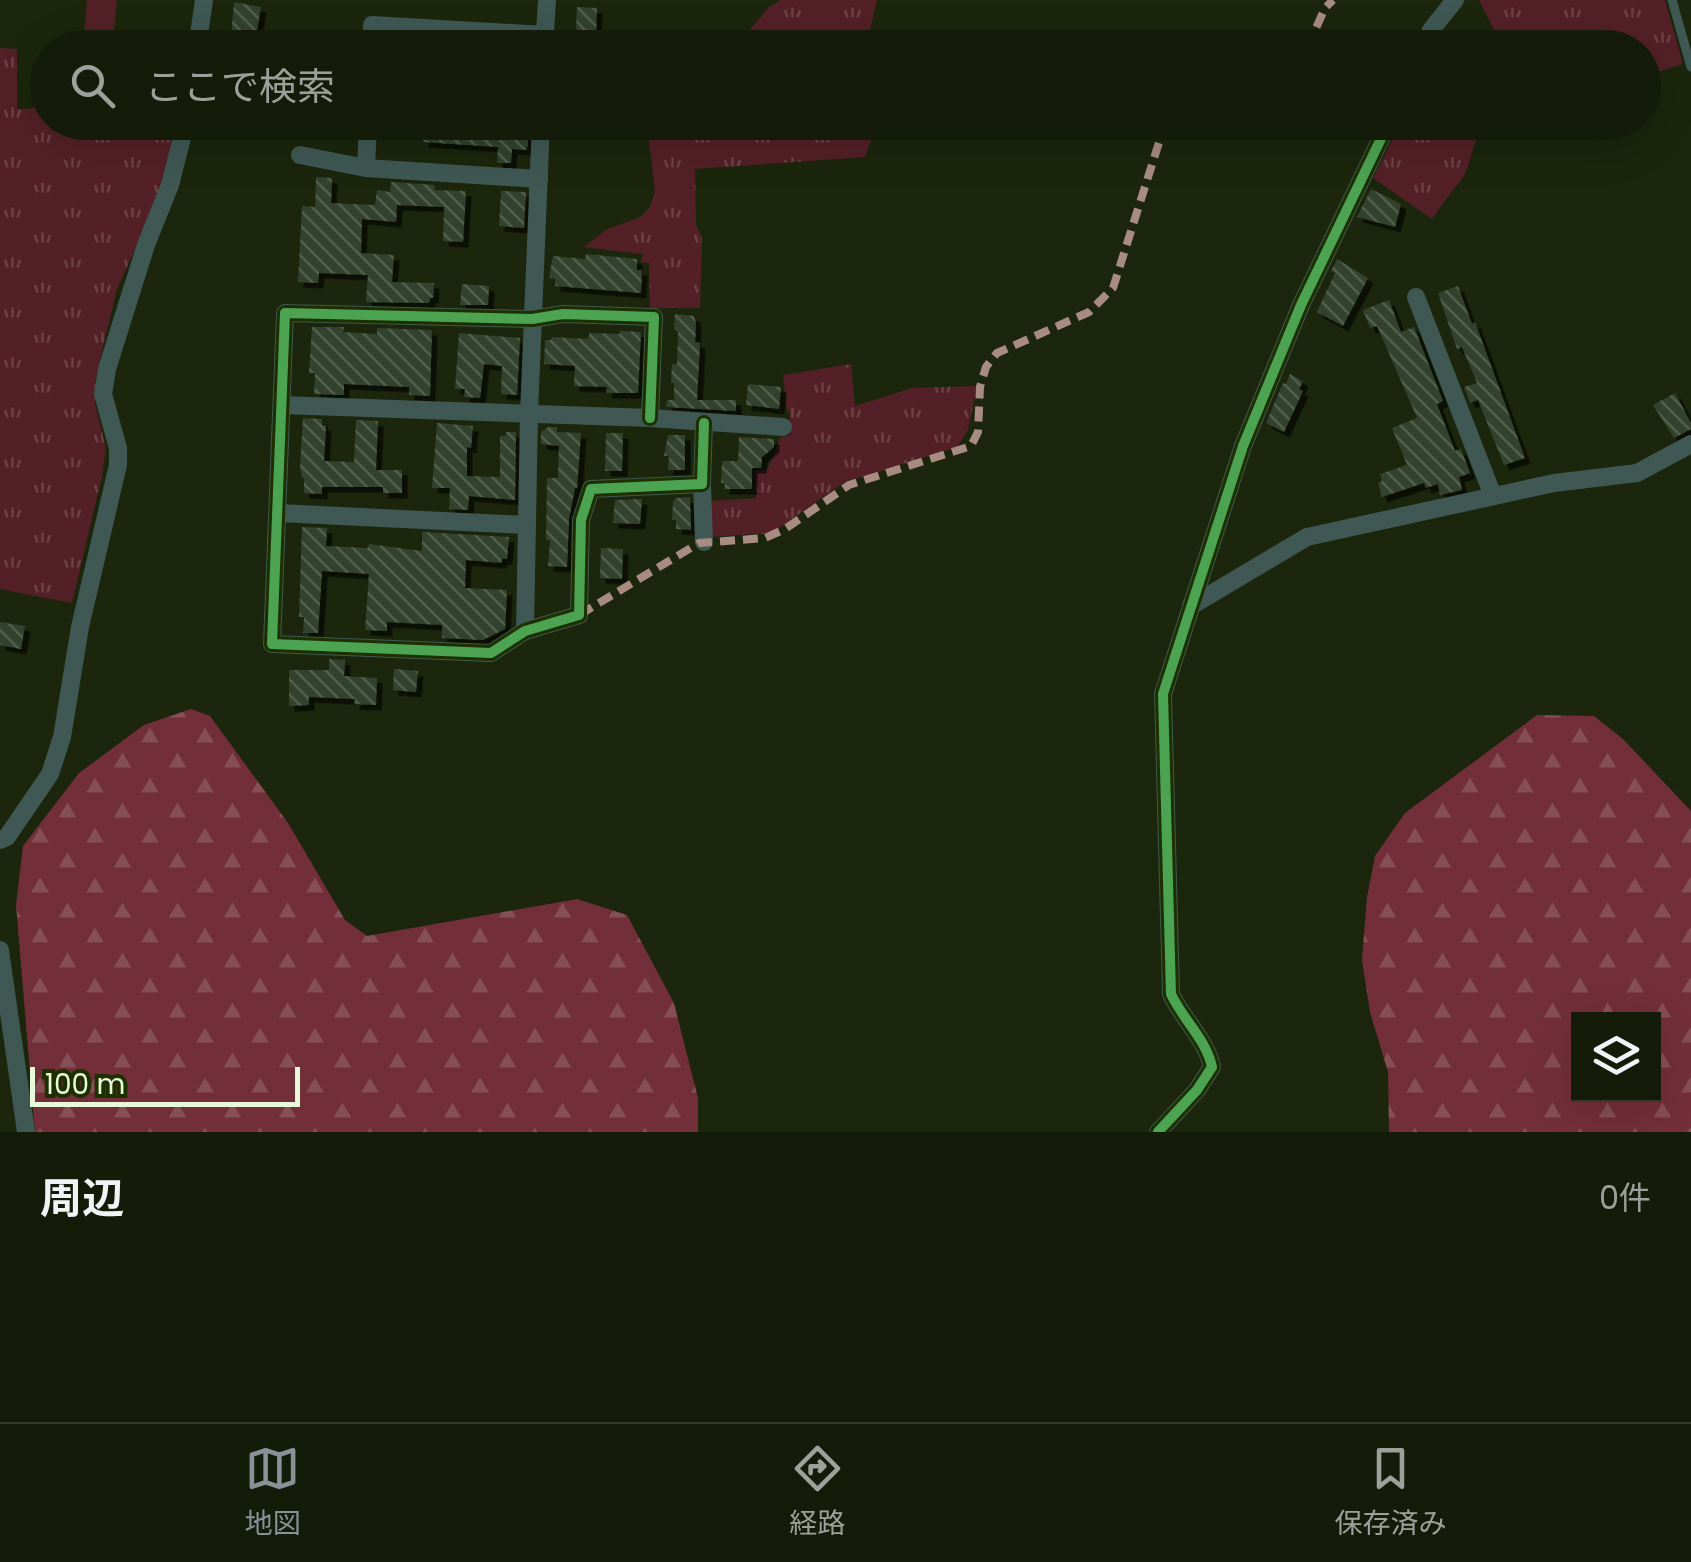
<!DOCTYPE html>
<html lang="ja">
<meta charset="utf-8">
<style>
:root{--surface:#141c09;--page:#212917;--text:#f1f3f6;--muted:#9da19c;--line:#333a2a;--accent:#8c9099}
body{margin:0;font-family:Poppins,"Noto Sans JP",sans-serif;background:var(--page);color:var(--text)}
.controls{position:absolute;right:30px;bottom:30px;display:grid;overflow:hidden;border-radius:0px;box-shadow:0 10px 40px #0002}
.controls button{width:90px;height:90px;display:grid;place-items:center;padding:0;border:0;border-bottom:2px solid var(--line);background:var(--surface);color:var(--text);font:50px sans-serif}
.scale{position:absolute;left:30px;bottom:25px;width:270px;box-sizing:border-box;padding-left:10px;border:5px solid #e8f9d9;border-top:0;font-size:28px;line-height:35px;white-space:nowrap;color:#e8f9d9;-webkit-text-stroke:8px #1c3002;paint-order:stroke}
.list{margin:0;padding:0;list-style:none}
h2{display:flex;justify-content:space-between;align-items:center;height:130px;margin:0;padding:0 40px;font-size:42px}
h2 small{font-size:32px;font-weight:400;color:var(--muted)}
.icon{flex:none;width:55px;height:55px;fill:none;stroke:currentColor;stroke-width:2;stroke-linecap:round;stroke-linejoin:round}
.map{position:relative;flex:none;width:1691px;height:1132px;overflow:hidden}
.search{position:absolute;background:var(--surface);box-shadow:0 10px 40px #0002;left:30px;right:30px;top:30px;height:110px;display:flex;align-items:center;gap:25px;box-sizing:border-box;padding:0 35px;border-radius:55px;color:var(--muted);font-size:38px}
.sheet{height:290px;background:var(--surface)}
nav{display:flex;justify-content:space-around;align-items:center;box-sizing:border-box;height:140px;border-top:2px solid var(--line);background:var(--surface);font-size:28px;color:var(--muted)}
nav a{display:grid;justify-items:center;gap:5px}
nav .on{color:var(--accent)}
.map>svg:first-child{display:block}
.grass{fill:url(#grass-tufts)}
.forest{fill:url(#forest-firs);fill-rule:evenodd}
.building{fill:url(#building-back-hatch);filter:url(#shadow)}
.lines{fill:none;stroke-linecap:round;stroke-linejoin:round}
.lane{stroke:#3f5853;stroke-width:9}
.street{stroke:#3f5853;stroke-width:18}
.quiet{stroke:#a88b81;stroke-width:8;stroke-dasharray:15 8;stroke-linecap:butt}
.cycleway-casing{stroke:#1c3002;stroke-width:16}
.cycleway{stroke:#4ca352;stroke-width:10}
</style>
<div class="map">
<svg width="1691" height="1132" viewBox="0 0 1691 1132">
<defs>
<pattern id="grass-tufts" width="24" height="20" patternUnits="userSpaceOnUse" patternTransform="scale(2.5)"><rect width="24" height="20" fill="#532027"/><path d="M3 7l-1-3M5 7V3M7 7l1-3M15 17l-1-3M17 17v-4M19 17l1-3" fill="none" stroke="#6c4146"/></pattern>
<pattern id="forest-firs" width="22" height="20" patternUnits="userSpaceOnUse" patternTransform="scale(2.5)"><rect width="22" height="20" fill="#722f39"/><path d="M5 1l3.5 6h-7zM16 11l3.5 6h-7z" fill="#864e55"/></pattern>
<pattern id="building-back-hatch" width="6" height="6" patternUnits="userSpaceOnUse" patternTransform="scale(2.5)"><rect width="6" height="6" fill="#32432e"/><path d="M-1 5l2 2M0 0l6 6M5-1l2 2" fill="none" stroke="#505f4c"/></pattern>
<filter id="shadow"><feDropShadow dx="5.5" dy="5.5" stdDeviation="0" flood-color="#0009"/></filter>
</defs>
<rect width="100%" height="100%" fill="#1b260c"/>
<g class="grass">
<polygon points="87,0 117,0 112,47 83,47"/>
<polygon points="781,0 877,0 866,47 711,47 743,38 769,7"/>
<polygon points="1479,0 1665,0 1683,64 1644,76 1644,48 1497,47 1500,42"/>
<polygon points="0,48 17,49 17,109 47,108 48,122 141,122 180,128 162,189 117,289 96,376 95,404 106,448 102,476 72,603 0,589"/>
<polygon points="647,123 647,122 877,123 865,157 695,169 696,225 702,238 700,308 650,308 649,263 641,262 643,254 584,247 606,230 640,217 650,207 655,192"/>
<path d="M1401,123H1489C1469,137 1475,161 1461,180C1451,193 1441,205 1432,219L1373,178Z"/>
<polygon points="851,364 855,406 912,388 977,386 968,430 957,447 843,483 772,533 709,537 710,501 756,498 756,471 767,470 781,437 790,436 790,412 787,411 783,375"/>
</g>
<g class="forest">
<polygon points="191,709 210,716 288,823 345,920 367,936 577,899 627,915 674,1003 698,1098 698,1132 35,1132 16,905 23,846 79,773 144,725"/>
<path d="M1537,715L1594,716L1623,739L1691,811V1132H1389L1388,1072L1370,1012L1362,960L1367,897L1375,856L1405,813ZM1578,1019H1654V1094H1578Z"/>
</g>
<g class="building">
<polygon points="234,2 261,7 254,48 230,48"/>
<polygon points="577,7 597,8 596,34 576,33"/>
<polygon points="424,122 528,122 528,145 526,150 512,149 511,163 497,163 498,147 423,142"/>
<polygon points="316,177 332,178 331,203 375,205 377,190 390,192 391,182 435,185 435,190 466,191 463,242 443,241 444,207 397,205 396,222 362,219 361,253 394,255 392,282 434,283 433,298 430,298 429,303 366,302 368,275 319,273 318,283 298,282 302,206 315,207"/>
<polygon points="1371,189 1401,204 1395,227 1357,217"/>
<polygon points="501,191 526,192 524,228 499,226"/>
<polygon points="586,254 637,259 637,270 642,270 641,293 555,286 555,279 549,278 553,256 585,259"/>
<polygon points="1337,259 1368,278 1343,326 1317,312 1335,273 1331,271"/>
<polygon points="462,284 489,286 488,305 460,305"/>
<polygon points="1458,286 1472,324 1475,322 1525,458 1504,465 1478,400 1470,403 1464,387 1477,383 1462,347 1457,349 1438,293"/>
<polygon points="1389,300 1401,332 1414,327 1443,401 1437,404 1455,451 1461,449 1470,473 1459,477 1462,490 1440,495 1438,484 1426,488 1424,483 1382,497 1378,483 1382,481 1380,474 1407,465 1392,428 1417,418 1377,326 1370,328 1363,310"/>
<polygon points="675,314 694,316 696,323 695,342 700,343 697,400 736,400 736,411 666,407 667,400 674,400 674,383 671,383 672,364 677,364 678,332 674,328"/>
<polygon points="312,327 344,327 343,332 377,334 377,328 432,330 430,396 409,395 409,387 344,384 344,395 314,394 315,373 309,373"/>
<polygon points="620,331 641,332 638,393 606,393 607,387 574,386 575,366 544,364 545,340 551,340 552,337 587,339 590,333 620,334"/>
<polygon points="459,333 520,338 517,395 501,394 502,366 484,364 480,398 464,397 465,389 455,389"/>
<polygon points="1290,374 1303,381 1299,389 1303,391 1284,432 1266,423 1283,383 1286,384"/>
<polygon points="748,384 781,387 779,409 746,405"/>
<polygon points="1675,393 1691,423 1691,429 1674,438 1653,405"/>
<polygon points="303,418 322,419 322,425 326,425 324,461 354,462 356,420 378,421 376,470 402,470 402,493 383,493 383,487 322,487 322,494 304,493 304,478 302,478 300,467"/>
<polygon points="437,423 473,426 471,448 467,447 467,476 500,477 500,436 506,436 506,432 516,432 515,500 469,496 468,510 449,509 450,488 432,488"/>
<polygon points="548,427 557,427 557,432 581,433 577,488 575,488 569,519 567,567 548,566 550,540 546,540 547,478 558,478 559,446 541,444 541,432"/>
<polygon points="606,433 623,433 622,471 605,471"/>
<polygon points="668,435 685,435 685,470 668,470 669,456 664,456"/>
<polygon points="739,437 774,439 774,447 762,457 761,468 752,468 752,489 724,489 725,483 721,483 722,461 738,461"/>
<polygon points="690,497 691,530 676,529 676,520 672,520 673,502 676,498"/>
<polygon points="642,499 640,524 613,523 615,500"/>
<polygon points="302,527 327,528 326,546 368,548 369,544 422,551 422,532 509,537 507,559 502,559 501,563 466,560 465,588 507,590 505,629 483,640 442,638 442,625 387,622 387,631 365,630 369,574 322,571 318,633 303,633 304,617 299,617"/>
<polygon points="601,548 623,549 622,579 600,578"/>
<polygon points="0,622 25,626 21,649 0,645"/>
<polygon points="329,659 345,660 344,676 377,678 376,705 354,704 355,699 309,697 309,705 289,706 289,670 329,670"/>
<polygon points="394,669 418,671 416,692 393,690"/>
</g>
<g class="lines">
<polyline class="lane" points="1672,0 1691,67"/>
<g class="street">
<polyline points="197,48 204,0"/>
<polyline points="371,48 372,25 545,35"/>
<polyline points="544,48 547,0"/>
<polyline points="1424,48 1431,30 1455,0"/>
<polyline points="368,122 366,168 539,179"/>
<polyline points="300,155 366,168"/>
<polyline points="1416,297 1493,496"/>
<polyline points="282,405 650,418 783,427"/>
<polyline points="650,418 654,317 563,314 532,319 285,313 272,644 491,653 525,631 579,615 581,520 591,489 702,484 704,423"/>
<polyline points="702,484 704,542"/>
<polyline points="279,513 526,525"/>
<polyline points="1191,606 1307,537 1554,483 1637,473 1691,444"/>
<polyline points="525,631 529,414 541,122"/>
<polyline points="0,840 7,837 50,774 62,737 80,627 118,465 118,448 103,394 107,369 146,245 170,185 186,122"/>
<polyline points="0,950 26,1132"/>
<path d="M1158,1132L1197,1090L1212,1067C1206,1039 1183,1020 1171,994L1163,694L1243,446L1301,305L1389,122"/>
</g>
<g class="quiet">
<polyline points="1307,48 1325,8 1333,0"/>
<polyline points="579,615 699,543 765,538 785,529 849,485 971,446 978,432 980,387 986,367 997,353 1089,312 1113,288 1162,133 1169,122"/>
</g>
<g class="cycleway-casing">
<g id="cycleway">
<polyline points="650,418 654,317 563,314 532,319 285,313 272,644 491,653 525,631 579,615 581,520 591,489 702,484 704,423"/>
<path d="M1158,1132L1197,1090L1212,1067C1206,1039 1183,1020 1171,994L1163,694L1243,446L1301,305L1389,122"/>
</g>
</g>
<use href="#cycleway" class="cycleway"/>
</g>
</svg>
<div class="controls">
<button><svg class="icon" aria-label="layers" viewBox="0 0 24 24"><path d="M12 4l9 5-9 5-9-5zM3 14l9 5 9-5"/></svg></button>
</div>
<div class="scale">100 m</div>
<div class="search"><svg class="icon" aria-label="search" viewBox="0 0 24 24"><circle cx="10" cy="10" r="6"/><path d="M15 15l6 6"/></svg>ここで検索</div>
</div>
<section class="sheet">
<h2>周辺<small>0件</small></h2>
<ul class="list">
</ul>
</section>
<nav>
<a class="on"><svg class="icon" aria-label="map" viewBox="0 0 24 24"><path d="M3 6l6-2 6 2 6-2v14l-6 2-6-2-6 2zM9 4v14M15 6v14"/></svg>地図</a>
<a><svg class="icon" aria-label="directions" viewBox="0 0 24 24"><path d="M12 3l9 9-9 9-9-9zM9 14v-3h6M13 9l2 2-2 2"/></svg>経路</a>
<a><svg class="icon" aria-label="saved" viewBox="0 0 24 24"><path d="M7 4h10v16l-5-4-5 4z"/></svg>保存済み</a>
</nav>
